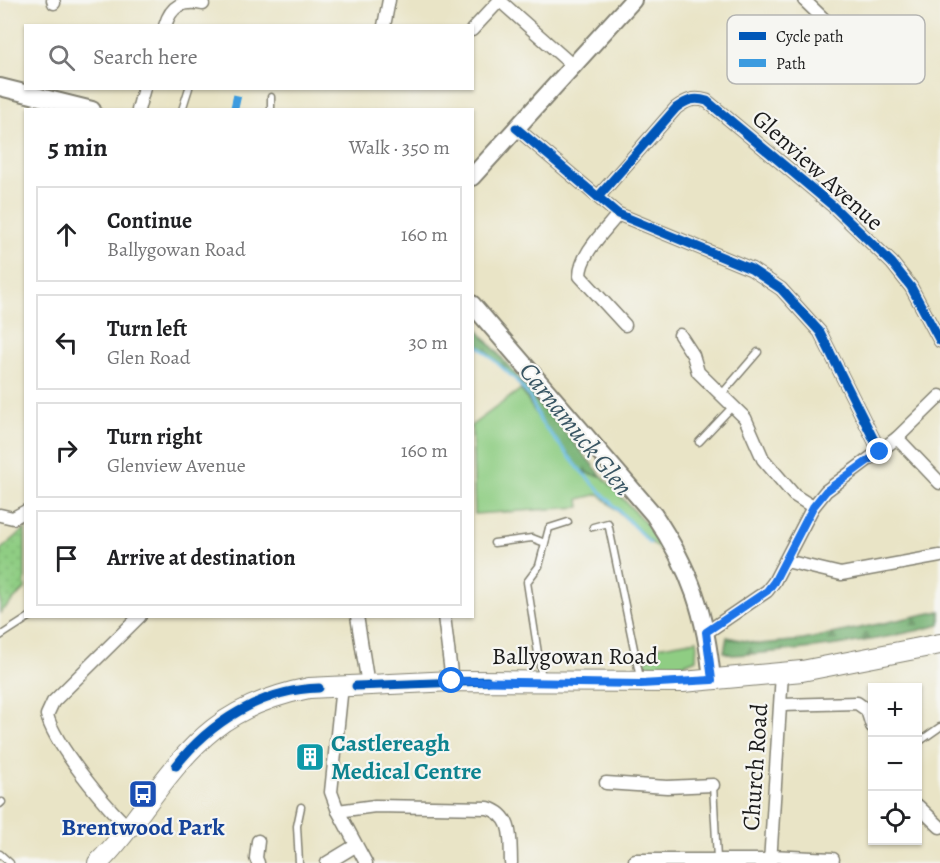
<!DOCTYPE html>
<meta charset="utf-8">
<style>
:root{--surface:#fff;--page:#f6f6f6;--text:#202124;--muted:#757577;--line:#e0e0e0}
body{margin:0;font-family:Alegreya,serif;background:var(--page);color:var(--text)}
.controls{position:absolute;right:18px;bottom:18px;display:grid;overflow:hidden;border-radius:0px;box-shadow:0 2px 4px #0004}
.controls button{width:54px;height:54px;display:grid;place-items:center;padding:0;border:0;border-bottom:2px solid var(--line);background:var(--surface);color:var(--text);font:30px sans-serif}
.stop{position:absolute;width:18px;height:18px;margin:-14px;border:4px solid #1a73e8;border-radius:50%;background:#fff}
.stop.end{background:#1a73e8;border-color:#fff;box-shadow:0 2px 6px #0008}
.list{margin:0;padding:0;list-style:none}
h2{display:flex;justify-content:space-between;align-items:center;height:78px;margin:0;padding:0 24px;font-size:26px}
h2 small{font-size:20px;font-weight:400;color:var(--muted)}
.list li{display:grid;grid-template-columns:39px 1fr auto;gap:18px;align-items:center;box-sizing:border-box;height:96px;margin:0 12px 12px;padding:0 12px;border:2px solid var(--line);border-radius:0px}
.list b{display:block;font-size:22px;white-space:nowrap}
.list p{margin:0;font-size:20px;white-space:nowrap;color:var(--muted)}
.list em{font-size:20px;font-style:normal;color:var(--muted)}
.icon{flex:none;width:33px;height:33px;fill:none;stroke:currentColor;stroke-width:2;stroke-linecap:round;stroke-linejoin:round}
.map{position:relative;flex:none;width:940px;height:863px;overflow:hidden}
.search{position:absolute;background:var(--surface);box-shadow:0 2px 4px #0004;left:24px;top:24px;width:450px;height:66px;display:flex;align-items:center;gap:15px;box-sizing:border-box;padding:0 21px;border-radius:0px;color:var(--muted);font-size:22px}
.panel{position:absolute;background:var(--surface);box-shadow:0 2px 4px #0004;left:24px;top:108px;width:450px;height:510px;border-radius:0px}
.map>svg:first-child{display:block}
.grass{fill:#8fcd83;stroke:#567450;stroke-width:1.5}
.forest{fill:url(#forest-firs);stroke:#486646;stroke-width:1.5}
.park{fill:url(#park-dots);stroke:#567450;stroke-width:1.5}
.lines{fill:none;stroke-linecap:round;stroke-linejoin:round}
.stream{stroke:#6dbfe8;stroke-width:3}
.lane-casing{stroke:#828071;stroke-width:9}
.street-casing{stroke:#828071;stroke-width:15}
.secondary-casing{stroke:#828071;stroke-width:20}
.primary-casing{stroke:#828071;stroke-width:22}
.lane{stroke:#fff;stroke-width:6}
.street{stroke:#fff;stroke-width:12}
.secondary{stroke:#fff;stroke-width:16}
.primary{stroke:#fff;stroke-width:20}
.quiet{stroke:#3c9bdf;stroke-width:8;stroke-dasharray:15 8;stroke-linecap:butt}
.cycleway-casing{stroke:#f6f6f2;stroke-width:13}
.cycleway{stroke:#0057b8;stroke-width:9}
.route{stroke:#1a73e8;stroke-width:8}
.labels{text-anchor:middle;dominant-baseline:central;stroke-width:4.5;stroke-linejoin:round;paint-order:stroke}
.street-label{font-size:24px;fill:#1c1c1c;stroke:#f6f6f2}
.culture-label{font-size:24px;font-weight:bold;fill:#0d838f;stroke:#f6f6f2;text-anchor:start}
.transit-label{font-size:24px;font-weight:bold;fill:#164399;stroke:#f6f6f2}
.water-label{font-size:26px;font-style:italic;fill:#385563;stroke:#f6f6f2}
.key{fill:#f6f6f2;stroke:#b5b5b2;stroke-width:1.5}
.key-label{font-size:16px;fill:#1c1c1c}
</style>
<div class="map">
<svg width="940" height="863" viewBox="0 0 940 863">
<defs>
<pattern id="forest-firs" width="22" height="20" patternUnits="userSpaceOnUse" patternTransform="scale(1.5)"><rect width="22" height="20" fill="#73b071"/><path d="M5 1l3.5 6h-7zM16 11l3.5 6h-7z" fill="#5e8e5c"/></pattern>
<pattern id="park-dots" width="8" height="8" patternUnits="userSpaceOnUse" patternTransform="scale(1.5)"><rect width="8" height="8" fill="#8fcd83"/><path d="M2 2h.1M6 6h.1" fill="none" stroke="#7baf71" stroke-width="1.8" stroke-linecap="round"/></pattern>
</defs>
<rect width="100%" height="100%" fill="#f6f6f2"/>
<filter id="ink" filterUnits="userSpaceOnUse"><feTurbulence type="fractalNoise" baseFrequency=".0167" numOctaves="2"/><feDisplacementMap in="SourceGraphic" scale="12" xChannelSelector="R" yChannelSelector="G"/><feConvolveMatrix kernelMatrix="1 2 1 2 8 2 1 2 1" color-interpolation-filters="sRGB"/></filter>
<filter id="wash" filterUnits="userSpaceOnUse"><feTurbulence type="fractalNoise" baseFrequency=".008" numOctaves="4" result="noise"/><feDisplacementMap in="SourceGraphic" scale="24" xChannelSelector="R" yChannelSelector="G"/><feGaussianBlur stdDeviation="1.35" result="paint"/><feColorMatrix in="noise" values="0 0 0 0 0 0 0 0 0 0 0 0 0 0 0 0 0 1.4 0 .05"/><feComposite in="paint" operator="in"/></filter>
<g filter="url(#wash)">
<rect width="100%" height="100%" fill="#e9e4c6"/>
<g class="grass">
<polygon points="521,389 540,420 582,472 602,476 648,526 663,553 599,494 579,499 580,507 475,514 472,425"/>
<path d="M697,640L696,659C681,666 658,672 644,663L642,660L658,656L656,647Z"/>
</g>
<g class="forest">
<polygon points="472,323 602,476 582,472 541,422 516,380 473,340"/>
<path d="M940,611V625C872,643 802,651 732,655L724,652L727,637L759,644L803,640Z"/>
</g>
<polygon class="park" points="25,529 25,589 0,613 0,550"/>
<g class="lines">
<polyline class="stream" points="472,340 516,380 529,396 541,422 581,471 650,543"/>
</g>
</g>
<g filter="url(#ink)">
<g class="lines">
<g class="lane-casing">
<g id="lane">
<polyline points="271,97 271,110"/>
<polyline points="182,110 189,88"/>
<polyline points="721,395 758,352"/>
<polyline points="699,442 733,406"/>
<polyline points="593,527 608,523 640,678"/>
<polyline points="494,543 532,538 545,543"/>
<polyline points="0,636 31,616"/>
<polyline points="542,679 527,582 539,566 549,528 568,522"/>
<polyline points="920,741 940,727"/>
<polyline points="713,785 717,859"/>
<polyline points="0,804 2,802"/>
<polyline points="0,854 10,863"/>
<polyline points="299,863 297,826 301,807"/>
</g>
</g>
<g class="street-casing">
<g id="street">
<polyline points="53,0 54,3"/>
<polyline points="499,0 572,65"/>
<polyline points="804,0 832,27"/>
<path d="M165,26C171,5 183,0 203,4"/>
<polyline points="384,26 389,0"/>
<polyline points="472,30 500,0"/>
<polyline points="138,110 144,88"/>
<polyline points="516,128 618,214 751,269 781,289 820,332 880,452"/>
<path d="M598,197L676,108C687,100 694,97 707,101L833,206L892,263L911,287L940,341"/>
<path d="M618,214C605,231 580,254 580,276L625,325"/>
<polyline points="680,335 693,355 698,372 745,418 763,459 794,495 813,507"/>
<polyline points="897,438 940,483"/>
<polyline points="0,515 13,518 26,511"/>
<polyline points="786,561 841,574 940,556"/>
<polyline points="357,616 368,685"/>
<polyline points="444,616 452,681"/>
<polyline points="707,632 767,591 774,582 813,507 826,491 897,438 940,396"/>
<polyline points="342,686 331,792 338,811 366,863"/>
<polyline points="781,705 857,703 867,710 872,726"/>
<polyline points="606,783 667,787 713,785"/>
<polyline points="918,806 940,827"/>
<path d="M338,811L375,806L488,808C514,816 510,839 511,863"/>
<path d="M129,828C106,807 54,744 47,715L53,702L140,616"/>
<polyline points="258,841 256,858 258,863"/>
<polyline points="770,856 833,859"/>
<polyline points="635,860 770,860"/>
<polyline points="327,863 355,846"/>
<polyline points="770,863 782,674"/>
</g>
</g>
<g class="secondary-casing">
<g id="secondary">
<polyline points="0,87 92,110"/>
<polyline points="472,177 633,0"/>
<path d="M472,304L654,515C691,570 706,615 712,680"/>
</g>
</g>
<g class="primary-casing">
<path id="primary" d="M98,863C116,846 130,826 145,806C194,740 225,705 309,688L452,681L683,682L802,671L940,644"/>
</g>
<use href="#lane" class="lane"/>
<use href="#street" class="street"/>
<use href="#secondary" class="secondary"/>
<use href="#primary" class="primary"/>
<polyline class="quiet" points="234,110 239,88"/>
<g class="cycleway-casing">
<g id="cycleway">
<polyline points="516,128 618,214 751,269 781,289 820,332 880,452"/>
<path d="M598,197L676,108C687,100 694,97 707,101L833,206L892,263L911,287L940,341"/>
<polyline points="356,686 487,681"/>
<path d="M176,766C209,723 263,689 319,688"/>
</g>
</g>
<use href="#cycleway" class="cycleway"/>
</g>
</g>
<g class="lines" filter="url(#ink)">
<polyline class="route" points="452,681 641,684 712,680 706,632 767,591 774,582 813,507 826,491 880,452"/>
</g>
<defs>
<g id="building-square" transform="scale(1.5)"><rect x="-9" y="-9" width="18" height="18" rx="4" fill="#0f9aa8" stroke="#f6f6f2"/><path d="M-4-6H4V6H1V3H-1V6H-4ZM-2.5-4.3h1.7v1.8h-1.7ZM.8-4.3h1.7v1.8H.8ZM-2.5-1h1.7V.8h-1.7ZM.8-1h1.7V.8H.8Z" fill="#fff"/></g>
<g id="bus-square" transform="scale(1.5)"><rect x="-9" y="-9" width="18" height="18" rx="4" fill="#1a4fb4" stroke="#f6f6f2"/><path d="M-5-6H5V4H4V6H2V4H-2V6H-4V4H-5ZM-3.5-4V0h7V-4ZM-3.5 1.2v1.5H-2V1.2ZM2 1.2v1.5H3.5V1.2Z" fill="#fff"/></g>
</defs>
<g fill-rule="evenodd">
<use href="#building-square" x="310" y="757"/>
<use href="#bus-square" x="143" y="794"/>
</g>
<g class="labels">
<g class="street-label">
<text transform="translate(818 170) rotate(42)">Glenview Avenue</text>
<text x="575" y="656">Ballygowan Road</text>
<text transform="translate(755 767) rotate(-86)">Church Road</text>
</g>
<g class="culture-label">
<text x="331" y="743">Castlereagh<tspan x="331" dy="28">Medical Centre</tspan></text>
</g>
<g class="transit-label">
<text x="143" y="827">Brentwood Park</text>
</g>
<g class="water-label">
<text transform="translate(576 429) rotate(51)">Carnamuck Glen</text>
</g>
</g>
<rect x="727" y="15" width="198" height="69" rx="9" class="key"/>
<rect x="739" y="32" width="27" height="8" fill="#0057b8"/>
<rect x="739" y="59" width="27" height="8" fill="#3c9bdf"/>
<g class="key-label">
<text x="776" y="42">Cycle path</text>
<text x="776" y="69">Path</text>
</g>
</svg>
<div class="controls">
<button>+</button>
<button>−</button>
<button><svg class="icon" aria-label="locate" viewBox="0 0 24 24"><circle cx="12" cy="12" r="6"/><path d="M12 2v4M12 18v4M2 12h4M18 12h4"/></svg></button>
</div>
<div class="stop" style="left:452px;top:681px"></div>
<div class="stop end" style="left:880px;top:452px"></div>
<div class="search"><svg class="icon" aria-label="search" viewBox="0 0 24 24"><circle cx="10" cy="10" r="6"/><path d="M15 15l6 6"/></svg>Search here</div>
<section class="panel">
<h2>5 min<small>Walk · 350 m</small></h2>
<ul class="list">
<li><svg class="icon" aria-label="ahead" viewBox="0 0 24 24"><path d="M12 20V5M6 11l6-6 6 6"/></svg><div><b>Continue</b><p>Ballygowan Road</p></div><em>160 m</em></li>
<li><svg class="icon" aria-label="left" viewBox="0 0 24 24"><path d="M17 20v-9H6M10 6l-5 5 5 5"/></svg><div><b>Turn left</b><p>Glen Road</p></div><em>30 m</em></li>
<li><svg class="icon" aria-label="right" viewBox="0 0 24 24"><path d="M7 20v-9h11M14 6l5 5-5 5"/></svg><div><b>Turn right</b><p>Glenview Avenue</p></div><em>160 m</em></li>
<li><svg class="icon" aria-label="arrive" viewBox="0 0 24 24"><path d="M6 21V4h12l-3 4 3 4H6"/></svg><div><b>Arrive at destination</b></div></li>
</ul>
</section>
</div>
